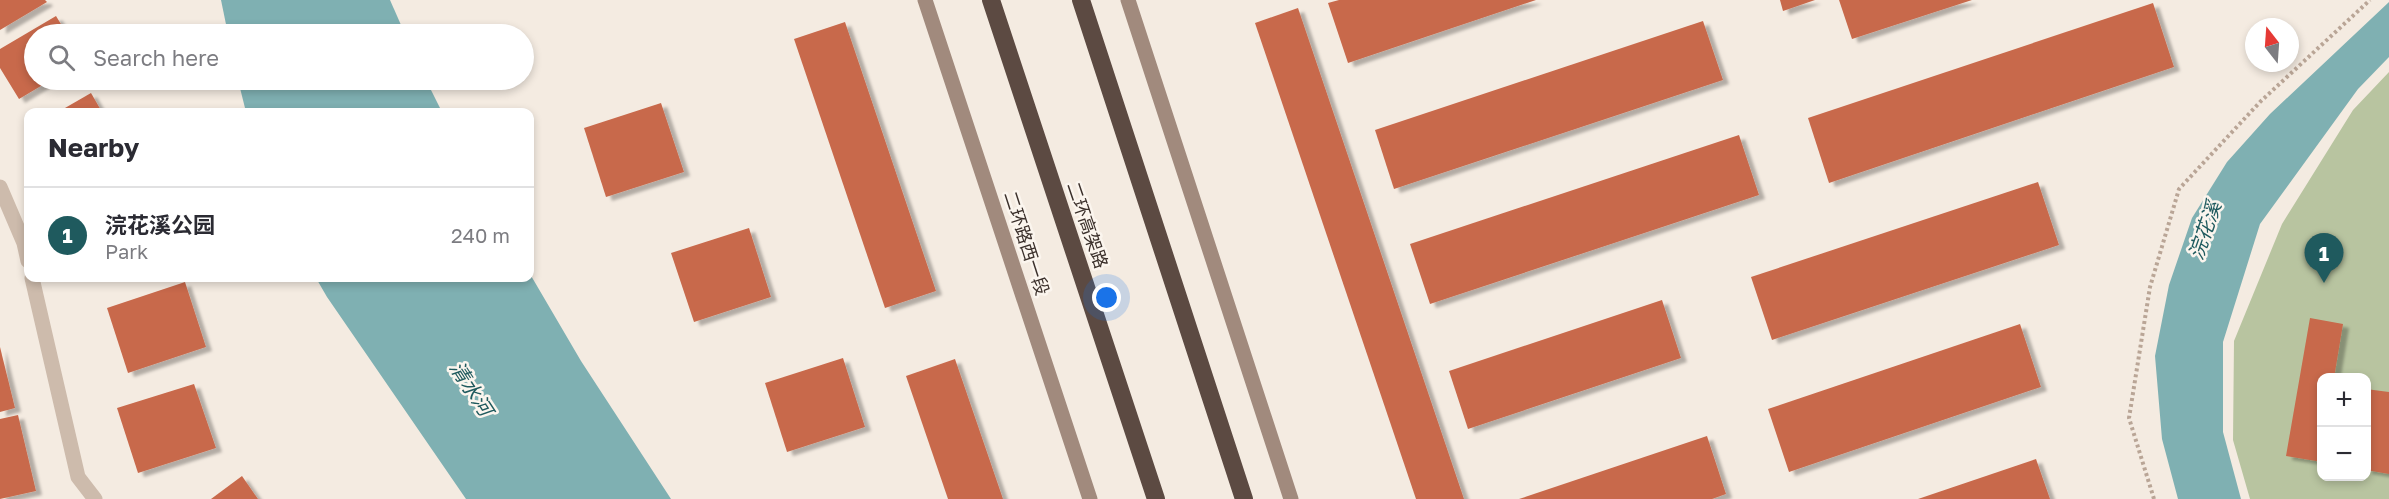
<!DOCTYPE html>
<meta charset="utf-8">
<style>
:root{--surface:#fff;--page:#f2f2f3;--text:#2b2b33;--muted:#7c7c81;--line:#e1e1e2;--accent:#1f5a5e}
body{margin:0;font-family:"Golos Text","Noto Sans SC",sans-serif;background:var(--page);color:var(--text)}
.controls{position:absolute;right:18px;bottom:18px;display:grid;overflow:hidden;border-radius:12px;box-shadow:0 3px 9px #0003}
.controls button{width:54px;height:54px;display:grid;place-items:center;padding:0;border:0;border-bottom:2px solid var(--line);background:var(--surface);color:var(--text);font:30px sans-serif}
.compass{position:absolute;left:2245px;top:18px;width:54px;height:54px;border-radius:50%;background:var(--surface);box-shadow:0 3px 9px #0003;rotate:343deg}
.you{position:absolute;left:1107px;top:298px;width:21px;height:21px;margin:-15px;border:4px solid #fff;border-radius:50%;background:#1a73e8;box-shadow:0 0 0 9px #1a73e833}
.badge{display:grid;place-items:center;width:39px;height:39px;border-radius:50%;background:var(--accent);color:#fff;font-size:20px;font-weight:700}
.pin{position:absolute;translate:-50% -50px;filter:drop-shadow(0 2px 3px #0008)}
.pin::after{content:'';position:absolute;top:32px;width:21px;height:18px;background:inherit;clip-path:polygon(0 0,100% 0,50% 100%)}
.list{margin:0;padding:0;list-style:none}
h2{display:flex;justify-content:space-between;align-items:center;height:78px;margin:0;padding:0 24px;font-size:26px}
h2 small{font-size:20px;font-weight:400;color:var(--muted)}
.list li{display:grid;grid-template-columns:39px 1fr auto;gap:18px;align-items:center;box-sizing:border-box;height:96px;padding:0 24px;border-top:2px solid var(--line)}
.list b{display:block;font-size:22px;white-space:nowrap}
.list p{margin:0;font-size:20px;white-space:nowrap;color:var(--muted)}
.list em{font-size:20px;font-style:normal;color:var(--muted)}
.icon{flex:none;width:33px;height:33px;fill:none;stroke:currentColor;stroke-width:2;stroke-linecap:round;stroke-linejoin:round}
.map{position:relative;flex:none;width:2389px;height:499px;overflow:hidden}
.search{position:absolute;background:var(--surface);box-shadow:0 3px 9px #0003;left:24px;top:24px;width:510px;height:66px;display:flex;align-items:center;gap:15px;box-sizing:border-box;padding:0 21px;border-radius:33px;color:var(--muted);font-size:22px}
.panel{position:absolute;background:var(--surface);box-shadow:0 3px 9px #0003;left:24px;top:108px;width:510px;height:174px;border-radius:12px}
.map>svg:first-child{display:block}
.green{fill:#b8c4a0;fill-rule:evenodd}
.water{fill:#7fb0b2}
.building{fill:#c8694b;filter:url(#shadow)}
.lines{fill:none;stroke-linecap:round;stroke-linejoin:round}
.path{stroke:#b9a596;stroke-width:4;stroke-dasharray:3 3;stroke-linecap:butt}
.street{stroke:#cdbbac;stroke-width:15}
.secondary{stroke:#a18a7d;stroke-width:15}
.highway{stroke:#5c4a42;stroke-width:18}
.labels{text-anchor:middle;dominant-baseline:central;stroke-width:5;stroke-linejoin:round;paint-order:stroke}
.street-label{font-size:18px;fill:#3b302b;stroke:#fbf5ee}
.water-label{font-size:20px;font-style:italic;fill:#1f5a5e;stroke:#fbf5ee}
</style>
<div class="map">
<svg width="2389" height="499" viewBox="0 0 2389 499">
<defs>
<filter id="shadow"><feDropShadow dx="6" dy="4" stdDeviation="1.5" flood-color="#0004"/></filter>
</defs>
<rect width="100%" height="100%" fill="#f4ebe1"/>
<path class="green" d="M2389,72V499H2250L2233,440L2234,341L2282,224L2353,110ZM2322,378H2366V476H2322Z"/>
<g class="water">
<polygon points="221,0 390,0 405,34 228,34"/>
<polygon points="2389,2 2389,57 2358,89 2260,224 2223,342 2223,432 2241,499 2178,499 2162,439 2155,356 2169,285 2192,218 2227,162 2270,114"/>
<polygon points="238,80 426,80 442,112 246,112"/>
<polygon points="530,274 581,361 671,499 466,499 327,297 316,278 530,278"/>
</g>
<g class="building">
<polygon points="0,0 45,0 47,2 0,30"/>
<polygon points="1339,0 1536,0 1348,63 1328,3"/>
<polygon points="1780,0 1815,0 1783,11"/>
<polygon points="1839,0 1972,0 1852,39"/>
<polygon points="2153,3 2174,67 1829,183 1808,118"/>
<polygon points="1298,8 1464,499 1416,499 1255,23"/>
<polygon points="56,16 67,34 34,34 34,80 51,80 19,99 0,68 0,49"/>
<polygon points="1703,21 1723,80 1394,189 1375,130"/>
<polygon points="845,22 936,291 885,308 794,39"/>
<polygon points="91,93 102,112 58,112"/>
<polygon points="661,103 684,172 606,197 584,128"/>
<polygon points="1739,135 1759,195 1430,304 1410,244"/>
<polygon points="2038,182 2059,245 1772,340 1751,277"/>
<polygon points="749,228 771,297 694,322 671,253"/>
<polygon points="185,282 206,347 128,373 107,308"/>
<polygon points="1662,300 1681,358 1468,429 1449,371"/>
<polygon points="2310,318 2343,324 2334,378 2322,378 2322,462 2286,456"/>
<polygon points="2020,324 2041,387 1789,472 1768,409"/>
<polygon points="0,347 15,408 0,412"/>
<polygon points="843,358 865,427 787,452 765,383"/>
<polygon points="955,359 1003,499 948,499 906,376"/>
<polygon points="194,384 216,448 138,473 117,408"/>
<polygon points="2366,389 2389,392 2389,474 2366,470"/>
<polygon points="18,415 36,491 0,499 0,419"/>
<polygon points="1707,436 1726,494 1712,499 1519,499"/>
<polygon points="2036,459 2050,499 1918,499"/>
<polygon points="242,476 258,499 211,499"/>
</g>
<g class="lines">
<polyline class="path" points="2154,499 2129,418 2150,287 2179,189 2260,102 2370,0"/>
<g class="street">
<polyline points="0,187 24,243 28,261"/>
<polyline points="32,278 78,477 95,499"/>
</g>
<g class="secondary">
<polyline points="925,0 1090,499"/>
<polyline points="1128,0 1291,499"/>
</g>
<g class="highway">
<polyline points="991,0 1156,499"/>
<polyline points="1081,0 1244,499"/>
</g>
</g>
<g class="labels">
<g class="street-label">
<text transform="translate(1088 225) rotate(71)">二环高架路</text>
<text transform="translate(1027 243) rotate(72)">二环路西一段</text>
</g>
<g class="water-label">
<text transform="translate(2204 230) rotate(-71)">浣花溪</text>
<text transform="translate(472 388) rotate(57)">清水河</text>
</g>
</g>
</svg>
<div class="controls">
<button>+</button>
<button>−</button>
</div>
<svg class="compass" viewBox="-18 -18 36 36"><path d="M0-13l5 13h-10z" fill="#e53935"/><path d="M0 13l5-13h-10z" fill="#7c7c81"/></svg>
<div class="you"></div>
<div class="pin badge" style="left:2324px;top:283px">1</div>
<div class="search"><svg class="icon" aria-label="search" viewBox="0 0 24 24"><circle cx="10" cy="10" r="6"/><path d="M15 15l6 6"/></svg>Search here</div>
<section class="panel">
<h2>Nearby<small></small></h2>
<ul class="list">
<li><span class="badge">1</span><div><b>浣花溪公园</b><p>Park</p></div><em>240 m</em></li>
</ul>
</section>
</div>
